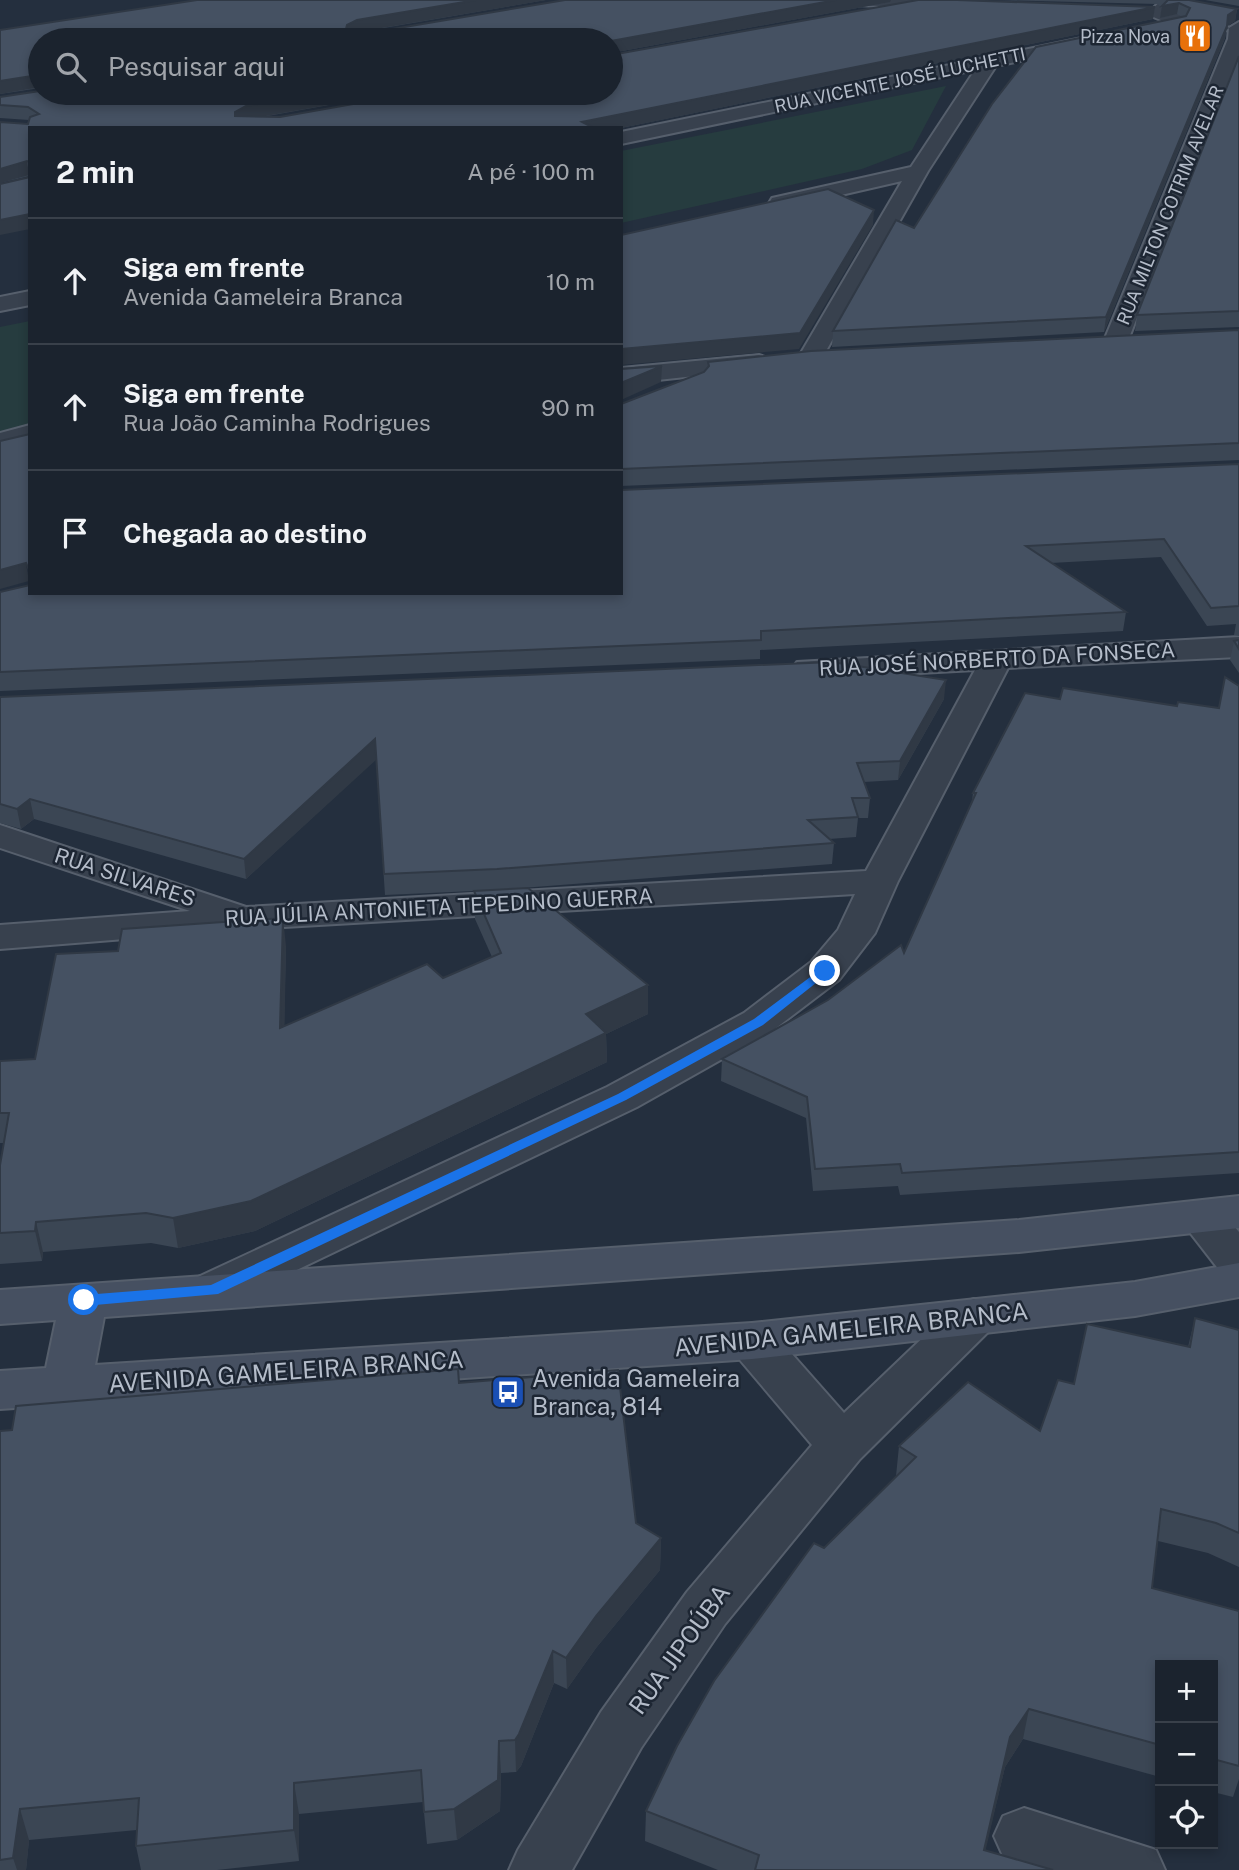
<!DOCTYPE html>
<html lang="pt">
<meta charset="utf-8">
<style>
:root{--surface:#1b232e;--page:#282f3a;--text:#f1f3f6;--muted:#a0a4aa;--line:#39404a}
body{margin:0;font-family:"Public Sans",sans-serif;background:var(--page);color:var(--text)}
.controls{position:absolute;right:21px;bottom:21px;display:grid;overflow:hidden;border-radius:0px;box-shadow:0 4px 10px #0003}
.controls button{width:63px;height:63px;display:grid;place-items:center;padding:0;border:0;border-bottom:2px solid var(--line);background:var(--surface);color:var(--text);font:35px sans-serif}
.stop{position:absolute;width:21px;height:21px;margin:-16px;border:5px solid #1a73e8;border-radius:50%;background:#fff}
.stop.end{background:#1a73e8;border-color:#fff;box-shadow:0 2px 7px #0008}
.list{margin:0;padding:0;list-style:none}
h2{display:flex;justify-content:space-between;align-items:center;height:91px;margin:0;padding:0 28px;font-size:30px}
h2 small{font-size:23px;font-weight:400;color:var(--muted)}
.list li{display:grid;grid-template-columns:46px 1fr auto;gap:21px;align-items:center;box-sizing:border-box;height:126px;padding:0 28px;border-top:2px solid var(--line)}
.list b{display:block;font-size:26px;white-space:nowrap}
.list p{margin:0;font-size:23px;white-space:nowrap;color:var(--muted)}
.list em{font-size:23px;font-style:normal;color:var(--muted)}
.icon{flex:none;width:38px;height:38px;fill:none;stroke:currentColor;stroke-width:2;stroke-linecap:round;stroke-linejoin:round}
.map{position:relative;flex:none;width:1239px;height:1870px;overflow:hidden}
.search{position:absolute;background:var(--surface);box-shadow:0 4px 10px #0003;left:28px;top:28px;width:595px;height:77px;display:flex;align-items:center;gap:18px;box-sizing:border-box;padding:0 24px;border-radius:38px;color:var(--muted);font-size:26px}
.panel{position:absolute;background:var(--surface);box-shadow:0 4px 10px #0003;left:28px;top:126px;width:595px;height:469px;border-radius:0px}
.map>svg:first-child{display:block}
.green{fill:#263c3f}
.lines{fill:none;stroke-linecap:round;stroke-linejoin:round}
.street-casing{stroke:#565f6c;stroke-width:4}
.secondary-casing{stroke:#565f6c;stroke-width:4}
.street{fill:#38414e;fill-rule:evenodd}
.secondary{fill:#465061;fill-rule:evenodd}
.wall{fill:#3b4654}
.shaded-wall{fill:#303945}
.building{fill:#455162;stroke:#303945;stroke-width:2}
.route{fill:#1a73e8}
.labels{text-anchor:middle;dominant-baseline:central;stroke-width:5;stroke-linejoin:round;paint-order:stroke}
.far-poi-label{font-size:18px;fill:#b4bcc9;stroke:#1d2633;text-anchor:end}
.far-street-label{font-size:18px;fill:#b4bcc9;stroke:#1d2633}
.street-label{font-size:21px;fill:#b4bcc9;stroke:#1d2633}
.near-street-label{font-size:24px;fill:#b4bcc9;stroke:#1d2633}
.near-poi-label{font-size:24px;fill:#b4bcc9;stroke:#1d2633;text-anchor:start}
</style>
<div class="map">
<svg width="1239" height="1870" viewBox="0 0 1239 1870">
<rect width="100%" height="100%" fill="#242f3e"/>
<g class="green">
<polygon points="946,86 912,150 862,169 621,223 621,151"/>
<polygon points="30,321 30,425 0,432 0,327"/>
</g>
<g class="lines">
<g class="street-casing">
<g id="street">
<polygon points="847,0 963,0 967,4 959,9 855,5"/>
<path d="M1162,0H1179L1169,11C1186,19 1216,16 1229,28L1239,22V56L1127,343L1124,348H1106L1103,343L1228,39L1229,28C1215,41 1167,23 1151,16L1149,12Z"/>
<polygon points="1082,38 1091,43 1088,47 996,66 928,171 822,358 819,363 801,363 798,358 902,181 780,209 769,203 772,198 911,167 975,70 621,144 621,132"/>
<polygon points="30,291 30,305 0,311 0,297"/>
<polygon points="759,355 768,358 772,363 768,368 621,384 621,368"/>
<polygon points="30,425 30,441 0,449 0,433"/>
<polygon points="1239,637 1239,657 1008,668 898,881 875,933 839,980 772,1031 637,1107 230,1302 213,1307 196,1302 190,1290 196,1278 607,1087 744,1013 811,962 838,930 855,894 250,929 0,949 0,925 190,911 0,848 0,825 246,907 866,871 975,670 808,679 797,676 792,669 797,662"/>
<polygon points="1201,1201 1217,1206 1239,1232 1239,1280 1223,1275 1178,1217 1185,1206"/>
<polygon points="974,1299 991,1305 998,1317 991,1329 860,1459 725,1624 641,1748 572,1870 509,1870 518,1850 601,1712 687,1592 812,1445 735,1354 728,1341 735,1328 752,1323 769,1328 844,1413 957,1305"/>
<polygon points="1024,1808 1156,1850 1165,1870 1044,1870 1003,1856 994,1836 1003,1816"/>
</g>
</g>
<g class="secondary-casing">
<polygon id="secondary" points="1239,1196 1239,1228 1019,1252 104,1317 95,1365 752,1323 1135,1282 1239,1263 1239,1297 1135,1316 752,1359 0,1409 0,1371 46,1368 56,1320 0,1324 0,1290 1019,1220"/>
</g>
<use href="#street" class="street"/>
<use href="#secondary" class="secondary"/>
</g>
<g class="wall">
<polygon points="197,0 546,0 372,30 387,30 890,2 611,53 611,40 40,40 40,88 0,94 0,30"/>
<polygon points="992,0 1189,0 1237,9 1235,21 1227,26 1225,38 1104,332 832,347 833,331 914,228 1183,17 1177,14 1160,18 1162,8 1157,4"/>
<polygon points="1205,0 1239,0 1239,6"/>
<polygon points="1155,7 1153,19 621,128 30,128 30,176 0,183 29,120 0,118 0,120 0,97 40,93 396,93 262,117 280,117 611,56"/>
<polygon points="1239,56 1239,327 1135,331 1137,315"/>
<polygon points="1239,330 1239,460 621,486 621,404 704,372 708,368 708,362"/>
<polygon points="1239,464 1239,636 1234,635 1236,624 1207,626 1161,557 1051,563 1126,612 1123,631 760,650 760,659 0,691 0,592"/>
<polygon points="1239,640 1239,673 1230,660 1234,641"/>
<polygon points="1239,686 1239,1173 900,1195 898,1186 813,1191 806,1118 721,1081 722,1059 828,1000 904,953 972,801 973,793 1060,699 1219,708"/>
<polygon points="0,697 944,699 898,780 864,782 870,798 868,818 858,818 856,837 829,839 834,843 832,864 522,888 648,985 648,1014 606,1034 607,1062 255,1231 178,1248 151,1243 43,1252 42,1261 0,1264 0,1165 4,1143 0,1143 0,1061 35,1059 286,946 284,1026 443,978 492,957 475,919 474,891 385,895 376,759 246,879 34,819 21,829 0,823"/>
<polygon points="1195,1318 1239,1330 1239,1567 1208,1553 1158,1541 1152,1588 1239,1611 1239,1779 1233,1797 1213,1792 1213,1665 1160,1665 1160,1777 1023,1739 1005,1767 985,1850 1053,1870 718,1870 645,1841 646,1811 824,1548 896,1476 899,1446 1040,1431 1074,1384 1188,1347"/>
<polygon points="459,1383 636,1523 661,1538 660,1570 596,1648 567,1689 554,1683 521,1766 516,1772 501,1773 500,1811 457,1840 427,1844 423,1802 299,1814 299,1861 217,1870 141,1870 136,1846 137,1830 29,1840 26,1870 0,1870 0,1431"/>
</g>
<g class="shaded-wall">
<polygon points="476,0 546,0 358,32 346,29 347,25 357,20"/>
<polygon points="836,0 891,0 890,2 611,53 611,41"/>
<polygon points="1179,3 1177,14 1160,18 1162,6"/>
<polygon points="1155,7 1153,19 621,128 582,128 582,122"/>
<polygon points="1237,9 1235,21 1226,27 1228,15"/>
<polygon points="1227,26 1225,38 1104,332 1106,317"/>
<polygon points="38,75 40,87 0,94 0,81"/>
<polygon points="322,93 396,93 248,119 235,116 235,112 246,106"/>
<polygon points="27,161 29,175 0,183 0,169"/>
<polygon points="874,210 873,225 799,349 621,365 621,349"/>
<polygon points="30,214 30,229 0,235 0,220"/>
<polygon points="662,366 661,382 621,400 621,383"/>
<polygon points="26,563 29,581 0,589 0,570"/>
<polygon points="946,680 944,699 898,780 900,761"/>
<polygon points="375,739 377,759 246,879 244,859"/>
<polygon points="30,799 34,819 21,829 17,809"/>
<polygon points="283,918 286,946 284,1057 280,1028"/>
<polygon points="648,985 648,1014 606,1034 607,1062 255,1231 178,1248 173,1218 586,1014"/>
<polygon points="36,1222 43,1252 42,1261 35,1231"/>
<polygon points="661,1538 660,1570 596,1648 567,1689 566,1658 596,1616"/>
<polygon points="553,1651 554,1683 521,1766 516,1772 515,1740"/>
<polygon points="1029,1709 1023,1739 1005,1767 981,1870 984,1850 1010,1737"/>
<polygon points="499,1741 501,1773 500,1811 457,1840 454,1809"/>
<polygon points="294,1783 299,1814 299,1861 294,1830"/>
<polygon points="20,1809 29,1840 26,1870 17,1870 13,1858"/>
</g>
<g class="building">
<polygon points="197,0 476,0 357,20 347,25 346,29 387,30 565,0 836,0 611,41 40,40 40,75 38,75 0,81 0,30"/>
<polygon points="918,0 957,0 1155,7 582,122 594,128 30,128 30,163 27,161 0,169 0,122 28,124 30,117 39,114 28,107 0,105 0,97 40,91 40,93 322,93 246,106 235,112 235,116 280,117 415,93 611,93 611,55"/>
<polygon points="1168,0 1189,0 1237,9 1228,15 1227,26 1106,317 833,331 896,220 914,228 992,104 1036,47 1186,16 1190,8 1179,3 1162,6"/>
<polygon points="1239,56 1239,311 1137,315"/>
<polygon points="30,177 30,214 0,220 0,184"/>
<polygon points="828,189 874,210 800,333 621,349 621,235"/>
<polygon points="1239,330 1239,443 621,469 621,404 704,372 709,366 708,362 811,351"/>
<polygon points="662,366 621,383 621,369"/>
<polygon points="30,434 30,572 26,563 0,570 0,441"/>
<polygon points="1239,464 1239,606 1211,608 1164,539 1026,546 1126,612 761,631 761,640 0,672 0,592 30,585 30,593 621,593 621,490"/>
<polygon points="1239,640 1239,649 1234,641"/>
<polygon points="832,662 946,680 900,761 857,763 870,798 852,798 858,817 808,820 834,843 497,869 384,874 375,739 244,859 30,799 17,809 0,804 0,697"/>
<polygon points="1225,677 1239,686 1239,1152 902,1173 900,1164 815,1169 807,1097 722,1059 828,1000 901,945 904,953 976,793 973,793 1025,693 1060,699 1063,688 1177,706 1178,702 1219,708"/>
<polygon points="528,888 648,985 586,1014 606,1033 251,1201 173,1218 146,1213 36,1222 35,1231 0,1233 0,1165 9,1113 0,1113 0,1061 35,1059 56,954 118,951 122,929 283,918 280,1028 427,964 443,978 501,953 474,891"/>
<polygon points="1195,1318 1239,1330 1239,1533 1216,1523 1161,1509 1152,1588 1239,1611 1239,1766 1213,1759 1213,1665 1160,1665 1160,1745 1029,1709 1010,1737 984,1850 1053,1870 755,1870 759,1855 646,1811 677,1746 714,1681 814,1543 824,1548 916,1457 899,1446 968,1382 1040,1431 1058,1380 1074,1384 1087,1324 1190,1347"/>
<polygon points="458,1369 459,1383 618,1370 636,1523 661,1538 596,1616 566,1658 553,1651 519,1734 515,1740 499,1741 498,1780 454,1809 424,1812 421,1770 294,1783 294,1830 136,1846 139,1798 20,1809 13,1858 0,1860 0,1431 12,1430 16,1406"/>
</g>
<polygon class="route" points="821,969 831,971 763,1025 626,1100 218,1294 84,1306 77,1300 84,1295 211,1285 618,1094 754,1019"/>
<defs>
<g id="restaurant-square" transform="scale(1.75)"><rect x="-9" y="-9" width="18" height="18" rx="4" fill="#e8710a" stroke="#1d2633"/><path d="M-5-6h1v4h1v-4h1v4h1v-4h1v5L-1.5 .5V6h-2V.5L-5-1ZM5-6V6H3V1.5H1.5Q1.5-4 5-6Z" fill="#fff"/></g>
<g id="bus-square" transform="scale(1.75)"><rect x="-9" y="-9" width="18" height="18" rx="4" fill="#1a4fb4" stroke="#1d2633"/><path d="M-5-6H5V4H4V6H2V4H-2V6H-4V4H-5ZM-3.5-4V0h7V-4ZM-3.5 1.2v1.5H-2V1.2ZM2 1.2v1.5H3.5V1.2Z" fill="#fff"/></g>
</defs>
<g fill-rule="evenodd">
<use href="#restaurant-square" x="1195" y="36"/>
<use href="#bus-square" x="508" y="1392"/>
</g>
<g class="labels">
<g class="far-poi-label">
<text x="1170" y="36">Pizza Nova</text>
</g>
<g class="far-street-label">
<text transform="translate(900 80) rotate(-12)">RUA VICENTE JOSÉ LUCHETTI</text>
<text transform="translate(1170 205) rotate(-68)">RUA MILTON COTRIM AVELAR</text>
</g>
<g class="street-label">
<text transform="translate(997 659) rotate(-3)">RUA JOSÉ NORBERTO DA FONSECA</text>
<text transform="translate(125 877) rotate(18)">RUA SILVARES</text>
<text transform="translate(439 907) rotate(-3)">RUA JÚLIA ANTONIETA TEPEDINO GUERRA</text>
</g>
<g class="near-street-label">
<text transform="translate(851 1329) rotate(-6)">AVENIDA GAMELEIRA BRANCA</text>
<text transform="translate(286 1371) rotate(-4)">AVENIDA GAMELEIRA BRANCA</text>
<text transform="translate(679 1649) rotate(-54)">RUA JIPOÚBA</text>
</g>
<g class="near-poi-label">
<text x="532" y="1378">Avenida Gameleira<tspan x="532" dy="28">Branca, 814</tspan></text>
</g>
</g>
</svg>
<div class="controls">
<button>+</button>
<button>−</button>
<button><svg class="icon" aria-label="locate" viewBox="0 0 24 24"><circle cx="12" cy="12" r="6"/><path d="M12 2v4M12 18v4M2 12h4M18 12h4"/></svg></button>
</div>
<div class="stop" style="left:84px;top:1300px"></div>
<div class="stop end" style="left:825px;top:971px"></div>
<div class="search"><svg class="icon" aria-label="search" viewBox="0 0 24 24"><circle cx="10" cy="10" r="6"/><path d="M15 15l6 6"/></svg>Pesquisar aqui</div>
<section class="panel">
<h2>2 min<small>A pé · 100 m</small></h2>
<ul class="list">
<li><svg class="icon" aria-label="ahead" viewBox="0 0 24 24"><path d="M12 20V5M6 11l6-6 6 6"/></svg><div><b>Siga em frente</b><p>Avenida Gameleira Branca</p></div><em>10 m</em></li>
<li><svg class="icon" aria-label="ahead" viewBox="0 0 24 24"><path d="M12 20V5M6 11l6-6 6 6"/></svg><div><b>Siga em frente</b><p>Rua João Caminha Rodrigues</p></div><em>90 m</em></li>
<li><svg class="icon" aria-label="arrive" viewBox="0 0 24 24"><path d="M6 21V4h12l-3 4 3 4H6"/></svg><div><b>Chegada ao destino</b></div></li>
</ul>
</section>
</div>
